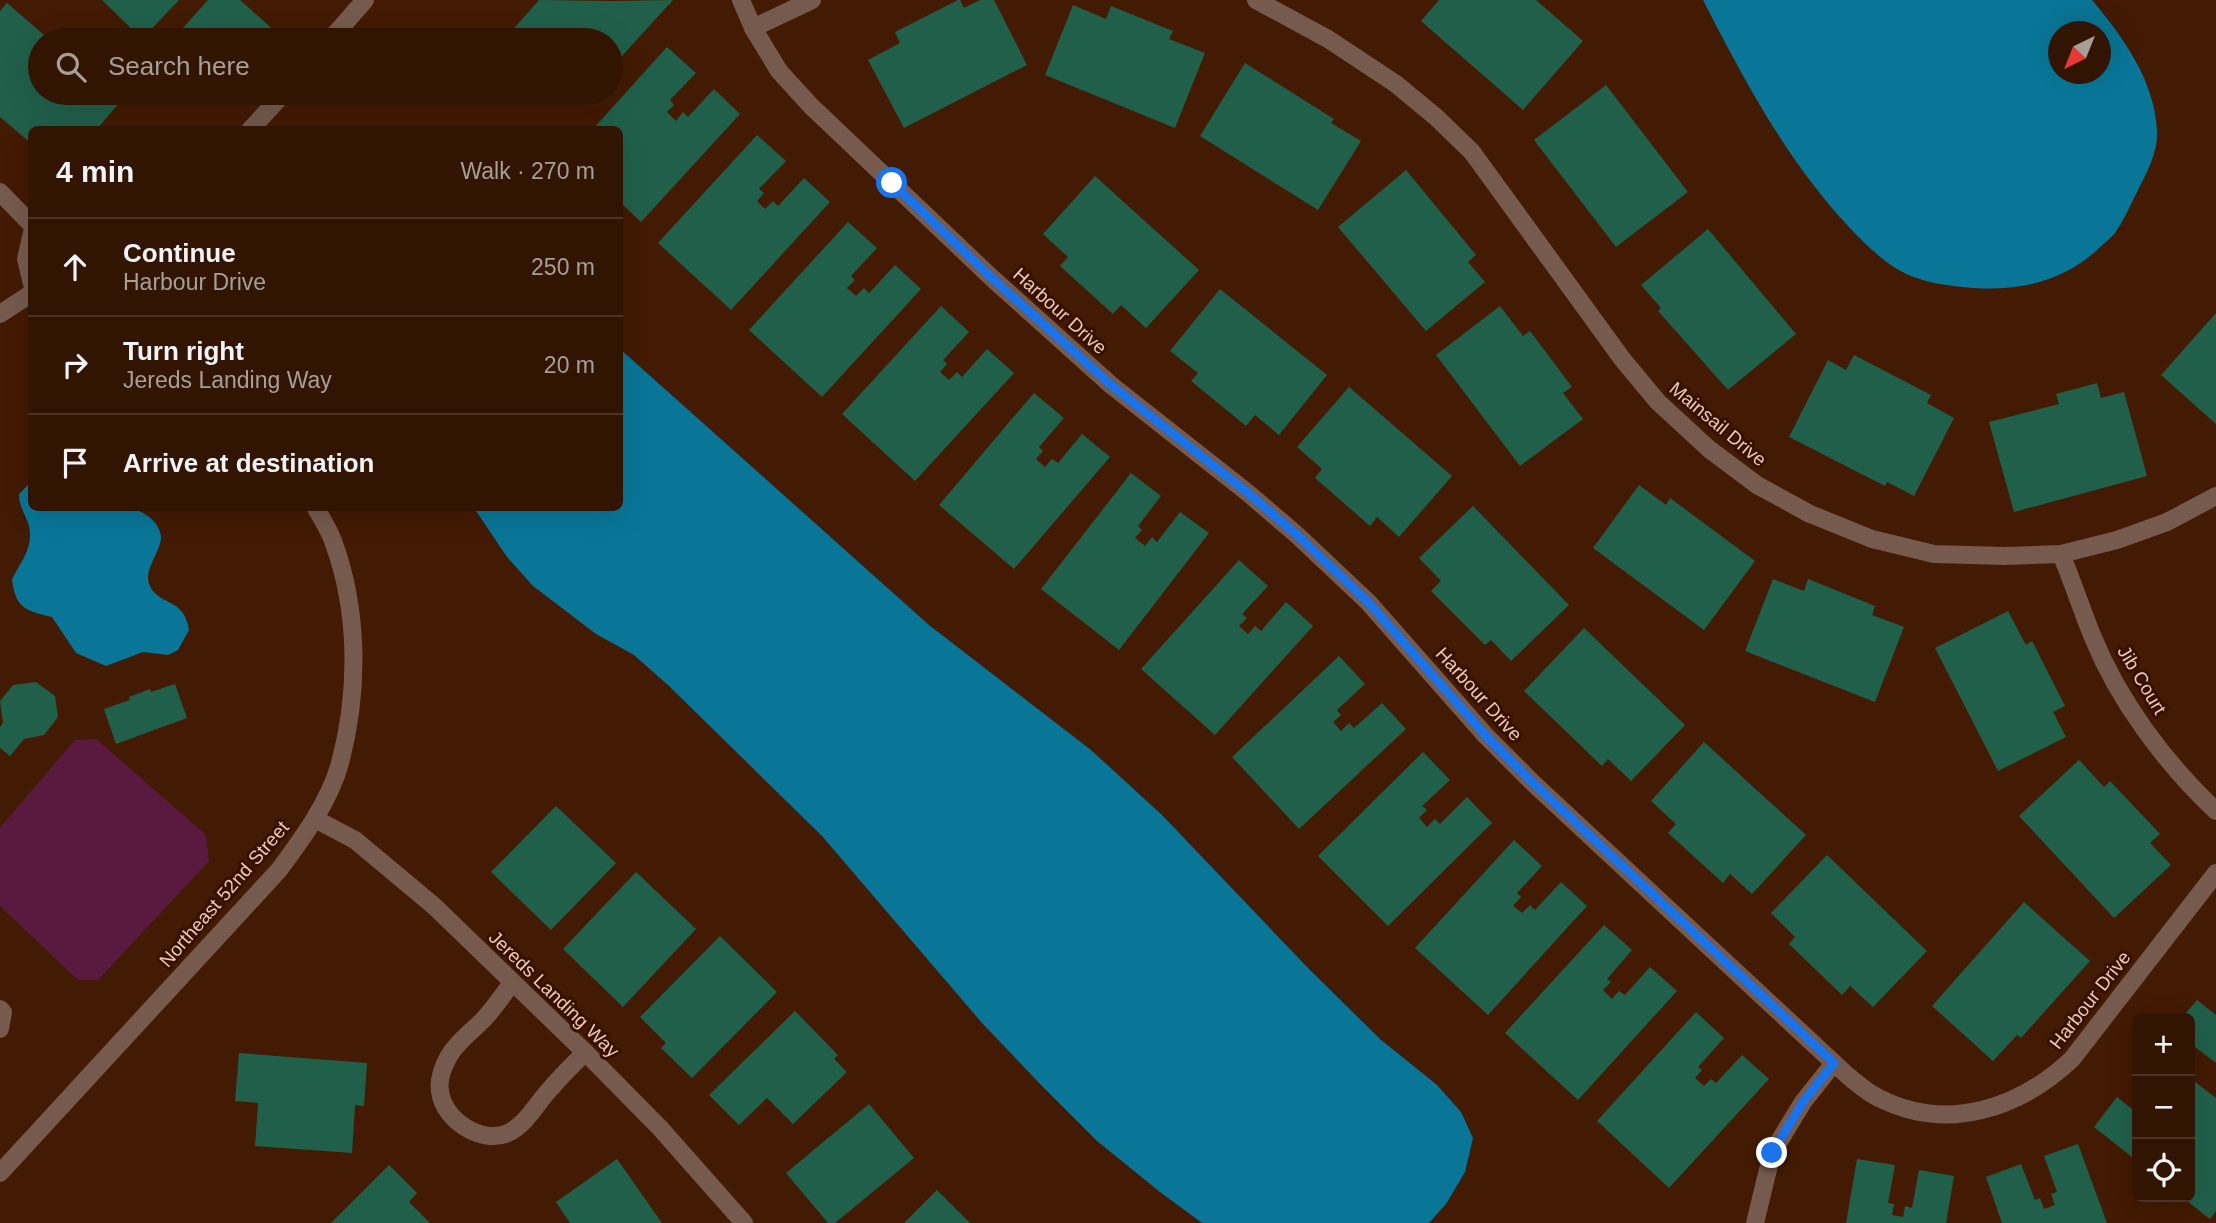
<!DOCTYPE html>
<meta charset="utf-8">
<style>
:root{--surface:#321402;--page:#3a1d0c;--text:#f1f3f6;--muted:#a89e99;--line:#4d3324}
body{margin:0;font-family:Arial,sans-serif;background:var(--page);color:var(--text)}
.controls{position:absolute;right:21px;bottom:21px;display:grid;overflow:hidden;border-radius:10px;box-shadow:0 7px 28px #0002}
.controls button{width:63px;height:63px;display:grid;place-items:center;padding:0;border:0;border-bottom:2px solid var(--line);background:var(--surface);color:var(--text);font:35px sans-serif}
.compass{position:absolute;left:2048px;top:21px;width:63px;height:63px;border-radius:50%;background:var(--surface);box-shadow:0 7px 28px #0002;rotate:223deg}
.stop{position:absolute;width:21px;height:21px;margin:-16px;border:5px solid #1a73e8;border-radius:50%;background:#fff}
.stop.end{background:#1a73e8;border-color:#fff;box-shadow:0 2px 7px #0008}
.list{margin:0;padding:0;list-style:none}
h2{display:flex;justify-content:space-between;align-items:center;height:91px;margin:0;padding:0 28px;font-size:30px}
h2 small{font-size:23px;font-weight:400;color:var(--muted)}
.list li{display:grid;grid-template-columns:46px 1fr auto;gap:21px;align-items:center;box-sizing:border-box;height:98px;padding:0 28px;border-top:2px solid var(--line)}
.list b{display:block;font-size:26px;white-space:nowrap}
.list p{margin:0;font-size:23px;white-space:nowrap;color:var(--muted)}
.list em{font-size:23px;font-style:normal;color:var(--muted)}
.icon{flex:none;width:38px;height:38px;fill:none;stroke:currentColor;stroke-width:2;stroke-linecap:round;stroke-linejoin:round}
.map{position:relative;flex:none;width:2216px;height:1223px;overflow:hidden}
.search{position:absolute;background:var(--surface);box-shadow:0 7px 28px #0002;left:28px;top:28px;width:595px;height:77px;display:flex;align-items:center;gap:18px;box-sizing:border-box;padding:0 24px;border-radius:38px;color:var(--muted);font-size:26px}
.panel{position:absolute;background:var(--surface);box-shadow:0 7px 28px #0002;left:28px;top:126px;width:595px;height:385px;border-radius:10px}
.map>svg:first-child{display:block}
.green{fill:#5a1a40}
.water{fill:#097697;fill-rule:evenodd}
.building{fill:#20604b}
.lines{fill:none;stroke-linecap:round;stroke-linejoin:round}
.minor{stroke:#755a4d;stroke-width:18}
.route{stroke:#1a73e8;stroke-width:9}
.labels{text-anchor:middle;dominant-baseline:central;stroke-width:6;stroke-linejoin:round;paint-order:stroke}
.street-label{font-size:19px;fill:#ebc9b9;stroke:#381000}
</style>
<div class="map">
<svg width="2216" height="1223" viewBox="0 0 2216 1223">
<rect width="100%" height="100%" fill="#431a03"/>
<polygon class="green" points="96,739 206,835 209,861 98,980 78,980 0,906 0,828 75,740"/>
<g class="water">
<path d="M1703,0H2092C2123,37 2155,81 2157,131C2158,152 2147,172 2138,190C2131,204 2124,220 2115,233C2110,239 2102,245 2096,251C2061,282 2019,291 1973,288C1948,286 1918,282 1897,269C1879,258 1863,242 1849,227C1787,161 1744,80 1703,0ZM2058,32H2100V74H2058Z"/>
<polygon points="620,349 929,625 1091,750 1162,815 1309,969 1380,1039 1437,1085 1461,1112 1473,1138 1465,1172 1446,1204 1429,1223 1202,1223 1160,1192 1097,1141 1040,1084 982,1023 822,836 669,686 634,655 596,634 533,586 507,557 474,508 620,508"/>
<path d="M31,482L32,508C55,508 78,508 102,508C110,508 120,506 129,508C143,510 162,523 161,539C159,554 144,569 149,584C158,607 184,596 189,630L178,650L168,655L143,652L106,666L76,653L52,617C26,611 15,608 12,579C21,562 34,546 29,526C26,515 19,507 19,494Z"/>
</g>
<g class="building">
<polygon points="102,0 179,0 142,39"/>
<polygon points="208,0 240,0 285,40 172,40"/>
<polygon points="539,0 614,1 673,0 611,68 611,40 511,40 507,36"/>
<polygon points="958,0 960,0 964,8 980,0 994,0 1027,65 904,128 868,60 900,43 895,32"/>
<polygon points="1439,0 1536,0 1583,41 1523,110 1421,21"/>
<polygon points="7,3 50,40 40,40 40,93 111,93 121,101 96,130 32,130 32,144 0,117 0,11"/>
<polygon points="1073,5 1106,19 1111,6 1173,31 1169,39 1205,53 1175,128 1045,75"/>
<polygon points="667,47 696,73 670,100 674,105 667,112 676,121 683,112 688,117 714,89 740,114 641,222 620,202 620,130 592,130"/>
<polygon points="1245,63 1334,119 1331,123 1361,141 1318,210 1200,136"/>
<polygon points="1606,85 1688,192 1616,247 1534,140"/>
<polygon points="214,93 236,93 226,104"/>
<polygon points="569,93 588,93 580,102"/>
<polygon points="757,135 786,161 759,189 764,193 757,201 765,209 773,201 778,206 804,178 830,202 731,310 658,243"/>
<polygon points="1406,170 1476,255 1468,262 1485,282 1426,331 1338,227"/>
<polygon points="1095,176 1199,270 1146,328 1121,305 1113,314 1060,266 1068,257 1043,234"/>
<polygon points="848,222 877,248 851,276 855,280 847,288 856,296 864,288 869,293 895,265 921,289 822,397 749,330"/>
<polygon points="1708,229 1796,334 1728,390 1658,311 1661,308 1641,285"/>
<polygon points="1220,289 1327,375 1279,435 1255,415 1246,426 1191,381 1198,373 1170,351"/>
<polygon points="941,306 969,332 943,360 947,364 940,372 949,380 957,372 962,377 987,349 1014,373 915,481 842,414"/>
<polygon points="1500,306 1523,336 1530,331 1572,387 1563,393 1583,419 1520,466 1436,355"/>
<polygon points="2216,313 2216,424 2161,375"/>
<polygon points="1854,355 1931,395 1927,403 1954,418 1914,496 1887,482 1885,486 1789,437 1828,360 1846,370"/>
<polygon points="2097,383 2101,398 2124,392 2147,476 2014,512 1989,422 2059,404 2056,394"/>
<polygon points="1349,387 1452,476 1399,537 1377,517 1370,526 1315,478 1322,469 1297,447"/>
<polygon points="1034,393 1064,418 1039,447 1043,451 1036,459 1045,467 1052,459 1058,463 1082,434 1110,457 1014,569 939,505"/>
<polygon points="1131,473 1161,496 1138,526 1142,530 1135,538 1145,546 1152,537 1157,542 1180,512 1209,533 1119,650 1041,589"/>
<polygon points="1639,485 1666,505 1670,498 1755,561 1704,630 1593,548"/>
<polygon points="1473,506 1569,605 1511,661 1491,640 1485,645 1431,591 1441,581 1419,558"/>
<polygon points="1239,560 1268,586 1242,614 1247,618 1239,626 1248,634 1255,626 1261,631 1286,602 1313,626 1215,735 1141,669"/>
<polygon points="1773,579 1804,591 1808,579 1875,606 1872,615 1904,627 1875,702 1745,651"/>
<polygon points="2008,611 2026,645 2032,641 2065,706 2053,712 2066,737 1998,771 1935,648"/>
<polygon points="1584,628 1685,725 1631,781 1608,759 1602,766 1524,691"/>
<polygon points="1339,656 1365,684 1337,710 1341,715 1333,722 1341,731 1349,723 1354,728 1382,703 1406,729 1299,829 1232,757"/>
<polygon points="36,682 55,696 58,717 44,735 24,739 10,756 0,748 0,727 3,723 0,701 13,685"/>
<polygon points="175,684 187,718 116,744 104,709 130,700 129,697 150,689 151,692"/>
<polygon points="1704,742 1806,835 1752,894 1730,874 1723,883 1668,833 1676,824 1651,801"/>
<polygon points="1423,752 1450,780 1422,806 1427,810 1419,818 1427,827 1435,819 1440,824 1467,797 1492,823 1388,926 1318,856"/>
<polygon points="2079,760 2104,787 2110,781 2160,834 2150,843 2171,865 2114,918 2019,816"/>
<polygon points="556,806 616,863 551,930 491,872"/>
<polygon points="1514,840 1542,866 1517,893 1521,897 1513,906 1522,913 1530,905 1535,910 1561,882 1587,906 1488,1015 1415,948"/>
<polygon points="1827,855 1927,951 1873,1007 1850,986 1842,995 1789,944 1795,937 1771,913"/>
<polygon points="636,872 696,929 623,1007 563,949"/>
<polygon points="2024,902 2090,961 2021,1038 2017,1035 1993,1061 1932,1006"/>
<polygon points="1604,925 1632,950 1607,979 1611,982 1603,990 1612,999 1619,991 1625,995 1650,967 1677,991 1578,1100 1505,1033"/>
<polygon points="720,936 777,992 692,1078 661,1048 666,1043 640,1017"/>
<polygon points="2197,1000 2216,1015 2216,1063 2190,1043 2190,1018 2182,1018"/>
<polygon points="795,1011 838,1055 834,1059 847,1072 793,1124 767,1098 739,1125 709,1095"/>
<polygon points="1696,1012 1724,1038 1698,1067 1702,1070 1695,1078 1704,1086 1711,1079 1716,1083 1742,1055 1769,1079 1669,1188 1597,1121"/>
<polygon points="239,1053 367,1063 364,1106 355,1105 352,1153 255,1146 258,1103 235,1101"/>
<polygon points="2190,1078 2216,1098 2216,1211 2210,1219 2182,1197 2190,1197"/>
<polygon points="2117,1097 2137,1113 2137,1161 2094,1127"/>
<polygon points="869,1104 914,1158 835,1223 828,1223 786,1173"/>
<polygon points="2078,1144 2107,1223 2002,1223 1986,1177 2021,1164 2035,1200 2040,1198 2044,1209 2055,1205 2051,1194 2057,1192 2044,1156"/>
<polygon points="617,1159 662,1223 570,1223 556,1202"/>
<polygon points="1857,1159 1895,1165 1888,1203 1894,1204 1892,1215 1903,1217 1905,1206 1912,1208 1919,1170 1954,1176 1946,1223 1846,1223"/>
<polygon points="389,1165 417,1193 409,1202 430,1223 331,1223"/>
<polygon points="937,1190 970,1223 904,1223"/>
</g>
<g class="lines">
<g class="minor">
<path d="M741,0L753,28L779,71L811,106L993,279L1111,385L1248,493L1297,535L1368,602L1486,736L1532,782L1848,1076C1858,1084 1868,1093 1879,1098C1948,1133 2020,1108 2072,1059L2216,873"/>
<polyline points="1256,0 1328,39 1396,84 1437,118 1472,152 1623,360 1658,402 1709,449 1757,485 1810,514 1872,539 1934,554 2004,556 2061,554 2117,540 2167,522 2216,496"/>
<polyline points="753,28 812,0"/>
<polyline points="330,40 365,0"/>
<polyline points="250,130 284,93"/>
<polyline points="0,192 32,225"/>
<polyline points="32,233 26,259 32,284"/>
<polyline points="0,314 32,293"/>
<path d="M2061,554C2072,580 2081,608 2092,635C2118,700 2165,763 2216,811"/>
<polyline points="315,819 355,840 434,906 587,1054 660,1128 744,1223"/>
<path d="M512,983C502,996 493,1010 482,1021C471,1032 457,1042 449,1056C443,1066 438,1080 440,1091C443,1120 482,1145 508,1133C528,1123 537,1102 552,1087C562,1075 574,1064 585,1052"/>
<polyline points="0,1009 3,1012 0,1029"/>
<path d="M0,1173L279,870C302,839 330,801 340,763C359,692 359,611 333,541C329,529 321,518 316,508"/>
<polyline points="1755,1223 1772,1153 1803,1102 1834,1063"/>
</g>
</g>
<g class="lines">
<polyline class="route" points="892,183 993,279 1111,385 1248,493 1297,535 1368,602 1486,736 1532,782 1834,1063 1803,1102 1772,1153"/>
</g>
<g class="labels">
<g class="street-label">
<text transform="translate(1060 311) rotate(42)">Harbour Drive</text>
<text transform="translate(1718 424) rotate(40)">Mainsail Drive</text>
<text transform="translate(2142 680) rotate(59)">Jib Court</text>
<text transform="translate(1479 694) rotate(48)">Harbour Drive</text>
<text transform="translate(224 894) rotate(-49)">Northeast 52nd Street</text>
<text transform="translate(554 994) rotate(44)">Jereds Landing Way</text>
<text transform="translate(2090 1000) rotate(-52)">Harbour Drive</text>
</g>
</g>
</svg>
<div class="controls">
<button>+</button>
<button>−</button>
<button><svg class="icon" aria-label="locate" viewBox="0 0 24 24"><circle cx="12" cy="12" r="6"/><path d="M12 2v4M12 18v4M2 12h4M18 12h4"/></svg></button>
</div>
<svg class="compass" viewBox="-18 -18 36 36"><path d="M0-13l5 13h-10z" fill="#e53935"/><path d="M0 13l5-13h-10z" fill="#a89e99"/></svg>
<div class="stop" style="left:892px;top:183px"></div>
<div class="stop end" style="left:1772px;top:1153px"></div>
<div class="search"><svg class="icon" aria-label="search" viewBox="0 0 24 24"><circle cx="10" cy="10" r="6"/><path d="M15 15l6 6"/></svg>Search here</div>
<section class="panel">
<h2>4 min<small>Walk · 270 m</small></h2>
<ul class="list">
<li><svg class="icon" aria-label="ahead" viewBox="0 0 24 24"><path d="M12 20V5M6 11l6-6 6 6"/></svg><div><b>Continue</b><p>Harbour Drive</p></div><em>250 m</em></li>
<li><svg class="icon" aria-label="right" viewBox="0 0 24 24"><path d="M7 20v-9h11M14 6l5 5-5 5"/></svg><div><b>Turn right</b><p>Jereds Landing Way</p></div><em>20 m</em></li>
<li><svg class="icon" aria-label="arrive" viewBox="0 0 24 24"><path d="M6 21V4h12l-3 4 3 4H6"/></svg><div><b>Arrive at destination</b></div></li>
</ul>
</section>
</div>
